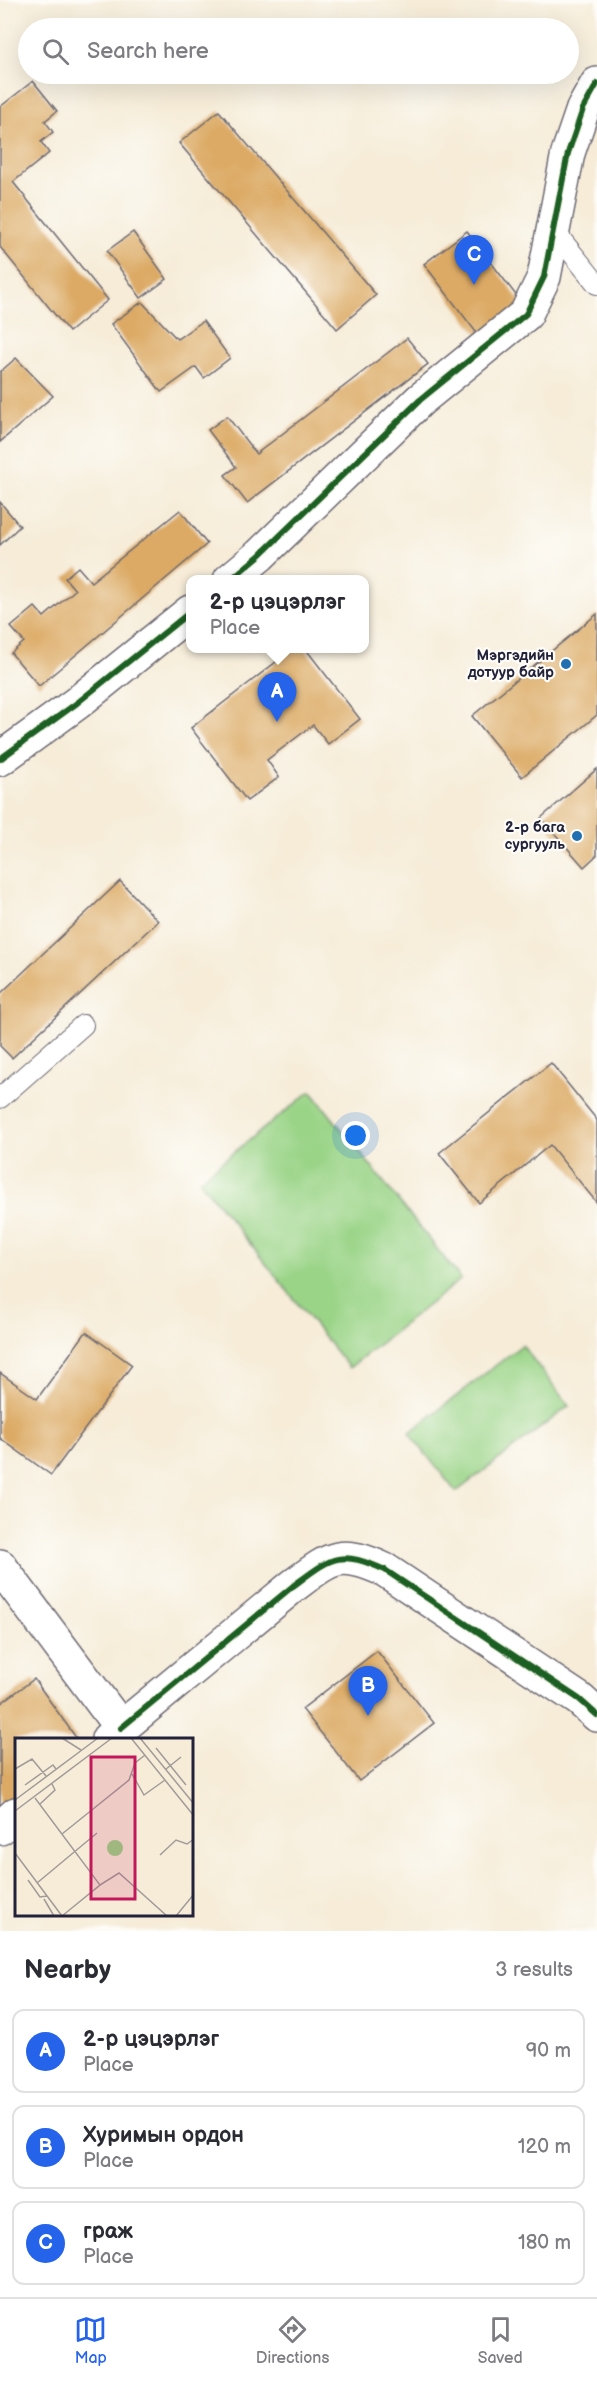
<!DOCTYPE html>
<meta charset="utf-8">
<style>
:root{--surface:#fff;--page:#f7f7f7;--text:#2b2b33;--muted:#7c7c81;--line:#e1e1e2;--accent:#2563eb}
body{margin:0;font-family:"Balsamiq Sans",sans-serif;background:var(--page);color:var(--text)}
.you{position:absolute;left:356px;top:1136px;width:21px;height:21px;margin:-15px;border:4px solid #fff;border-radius:50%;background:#1a73e8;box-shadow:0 0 0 9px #1a73e833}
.badge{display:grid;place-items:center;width:39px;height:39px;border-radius:50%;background:var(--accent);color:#fff;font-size:20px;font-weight:700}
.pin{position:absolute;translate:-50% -50px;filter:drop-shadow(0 2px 3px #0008)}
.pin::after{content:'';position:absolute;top:32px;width:21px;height:18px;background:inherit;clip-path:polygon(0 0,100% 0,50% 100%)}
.popup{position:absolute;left:186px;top:575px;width:183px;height:78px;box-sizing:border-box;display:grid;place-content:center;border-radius:12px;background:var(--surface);filter:drop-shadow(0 2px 4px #0005);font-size:20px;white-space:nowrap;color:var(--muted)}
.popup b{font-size:22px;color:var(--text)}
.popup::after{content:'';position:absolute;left:50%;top:100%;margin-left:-12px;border:12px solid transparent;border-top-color:var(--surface)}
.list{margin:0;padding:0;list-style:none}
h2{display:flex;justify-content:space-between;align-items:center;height:78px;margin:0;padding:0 24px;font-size:26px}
h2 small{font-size:20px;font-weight:400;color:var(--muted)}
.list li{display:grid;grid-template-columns:39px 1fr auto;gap:18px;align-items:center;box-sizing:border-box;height:84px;margin:0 12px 12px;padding:0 12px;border:2px solid var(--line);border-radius:12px}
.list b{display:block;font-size:22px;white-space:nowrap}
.list p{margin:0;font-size:20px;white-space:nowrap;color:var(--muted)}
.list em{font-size:20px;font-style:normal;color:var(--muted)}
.icon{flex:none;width:33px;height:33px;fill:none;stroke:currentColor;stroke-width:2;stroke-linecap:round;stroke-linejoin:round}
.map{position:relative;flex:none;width:597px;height:1931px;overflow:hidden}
.search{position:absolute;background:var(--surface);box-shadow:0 6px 24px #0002;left:18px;right:18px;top:18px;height:66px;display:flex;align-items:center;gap:15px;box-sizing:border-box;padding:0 21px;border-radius:33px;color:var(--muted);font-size:22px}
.sheet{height:366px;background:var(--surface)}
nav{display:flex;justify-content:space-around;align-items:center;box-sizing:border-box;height:84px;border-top:2px solid var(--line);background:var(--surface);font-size:16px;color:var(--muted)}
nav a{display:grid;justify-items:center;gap:3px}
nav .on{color:var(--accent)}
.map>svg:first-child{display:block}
.green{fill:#9ad487;stroke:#5e7b61;stroke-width:1.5}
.building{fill:#dcaa65}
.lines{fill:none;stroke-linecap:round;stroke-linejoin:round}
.service-casing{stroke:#6c6972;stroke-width:22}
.minor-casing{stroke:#6c6972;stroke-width:36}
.service{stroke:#fff;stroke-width:20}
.minor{stroke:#fff;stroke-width:33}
.cycleway-casing{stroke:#fdfcf7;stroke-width:10}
.cycleway{stroke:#1b5e20;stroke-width:6}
.poi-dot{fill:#1f6fb2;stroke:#fdfcf7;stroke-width:2}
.labels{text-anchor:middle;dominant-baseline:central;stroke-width:4.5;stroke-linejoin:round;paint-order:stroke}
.poi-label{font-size:15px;font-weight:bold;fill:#22223b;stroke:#fdfcf7;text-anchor:end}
.inset-road{fill:none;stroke:#a19b99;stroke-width:1.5}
.view{fill:#c2185b;fill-opacity:0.15;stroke:#c2185b;stroke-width:3}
.inset-edge{fill:none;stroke:#22223b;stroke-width:3}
</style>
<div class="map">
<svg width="597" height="1931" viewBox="0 0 597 1931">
<rect width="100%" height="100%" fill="#fdfcf7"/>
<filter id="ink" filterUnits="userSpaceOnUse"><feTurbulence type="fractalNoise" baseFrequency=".0167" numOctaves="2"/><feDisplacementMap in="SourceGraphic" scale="12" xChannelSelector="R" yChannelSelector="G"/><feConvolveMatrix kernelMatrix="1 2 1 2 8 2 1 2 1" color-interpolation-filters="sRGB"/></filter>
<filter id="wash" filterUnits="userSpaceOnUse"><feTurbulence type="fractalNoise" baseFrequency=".008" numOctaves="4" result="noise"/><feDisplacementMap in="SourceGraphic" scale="24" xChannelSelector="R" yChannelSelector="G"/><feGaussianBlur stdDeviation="1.35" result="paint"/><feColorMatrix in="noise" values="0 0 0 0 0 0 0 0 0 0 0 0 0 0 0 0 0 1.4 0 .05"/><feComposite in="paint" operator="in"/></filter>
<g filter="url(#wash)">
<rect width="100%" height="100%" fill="#f6ecd8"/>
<g class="green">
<polygon points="311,1091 461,1279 349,1368 199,1180"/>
<polygon points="522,1345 569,1406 456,1492 409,1433"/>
</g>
<g id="blocks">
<g class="building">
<polygon points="33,81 57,111 45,121 53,132 41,142 49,153 13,182 108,300 69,332 0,247 0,107"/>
<polygon points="219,111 376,295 337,329 179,143"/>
<polygon points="467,231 525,307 482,340 424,264"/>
<polygon points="133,232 167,279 141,298 107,251"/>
<polygon points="142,302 177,339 203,321 230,358 204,378 196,367 161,392 111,324"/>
<polygon points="407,338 428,364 247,503 225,475 236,467 208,430 227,416 256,454"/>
<polygon points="16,358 53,396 0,442 0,372"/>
<polygon points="0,502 20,526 0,545"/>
<polygon points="180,510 207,544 39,686 11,653 24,642 11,627 35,607 44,617 75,590 65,578 78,567 91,582"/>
<polygon points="597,614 597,715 522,777 472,716"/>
<polygon points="294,648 305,648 360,719 328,744 313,725 267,760 279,777 247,801 191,728"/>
<polygon points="597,769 597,855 584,867 541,818"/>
<polygon points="120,881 158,921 12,1058 0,1046 0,994"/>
<polygon points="551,1063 597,1120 597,1203 550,1145 479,1203 439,1153"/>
<polygon points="86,1332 132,1365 51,1475 0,1438 0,1373 37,1399"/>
<polygon points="377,1651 434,1723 359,1781 302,1709"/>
<polygon points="34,1679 77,1739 16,1739 16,1796 0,1808 0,1704"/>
</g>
</g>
</g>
<g filter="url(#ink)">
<use href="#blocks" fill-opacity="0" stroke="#6c6972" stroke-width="1.5"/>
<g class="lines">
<g class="service-casing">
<g id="service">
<polyline points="555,232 597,284"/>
<polyline points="0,1098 83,1025"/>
</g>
</g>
<g class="minor-casing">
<g id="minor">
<polyline points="230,580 260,555 420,400 526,314 544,277 568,153 583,109 597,84"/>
<polyline points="0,759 77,703 190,612"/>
<polyline points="0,1566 121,1728 108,1739"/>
<path d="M121,1728L293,1586C332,1557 339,1549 385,1570L579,1699L597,1715"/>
<polyline points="0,1828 16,1814"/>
</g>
</g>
<use href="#service" class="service"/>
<use href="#minor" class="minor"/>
<g class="cycleway-casing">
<g id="cycleway">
<polyline points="230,580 260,555 420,400 526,314 544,277 568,153 583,109 597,84"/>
<polyline points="0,759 77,703 190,612"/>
<path d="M121,1728L293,1586C332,1557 339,1549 385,1570L579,1699L597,1715"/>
</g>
</g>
<use href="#cycleway" class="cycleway"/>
</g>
</g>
<g class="poi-dot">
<circle cx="566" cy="664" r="6"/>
<circle cx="577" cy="836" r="6"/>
</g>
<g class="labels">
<g class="poi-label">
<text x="554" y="655">Мэргэдийн<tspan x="554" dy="17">дотуур байр</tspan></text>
<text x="565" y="827">2-р бага<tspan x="565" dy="17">сургууль</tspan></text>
</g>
</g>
<g transform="translate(15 1738)">
<rect width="178" height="178" fill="#f6ecd8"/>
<path d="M92 110a8 8 0 1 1 16 0a8 8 0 1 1-16 0Z" fill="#9ad487"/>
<path class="inset-road" d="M47,0L66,12M116,0L179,78M125,0L179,66M141,10L171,47M0,31L17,21L31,38M151,31L166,19M117,36L129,57L150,42M10,47L38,27L41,31M20,60L85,147L47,178M0,62L83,0M25,66L40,52L37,46M0,73L97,0M47,96L114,42L120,25L130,17M0,115L47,178M145,117L161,102L172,106L179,101M13,142L25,159L32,158M22,145L82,95M85,147L104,135L152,178M29,161L39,178M161,178L179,156"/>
<path class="view" d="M76,19H120V161H76Z"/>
<rect width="178" height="178" class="inset-edge"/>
</g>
</svg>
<div class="you"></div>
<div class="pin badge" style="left:277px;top:722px">A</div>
<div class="popup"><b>2-р цэцэрлэг</b>Place</div>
<div class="pin badge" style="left:368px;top:1716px">B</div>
<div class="pin badge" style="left:474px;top:285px">C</div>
<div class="search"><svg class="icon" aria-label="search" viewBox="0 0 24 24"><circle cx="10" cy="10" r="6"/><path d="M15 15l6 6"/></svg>Search here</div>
</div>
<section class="sheet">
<h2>Nearby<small>3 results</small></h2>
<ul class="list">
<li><span class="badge">A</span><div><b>2-р цэцэрлэг</b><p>Place</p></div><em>90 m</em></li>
<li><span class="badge">B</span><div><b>Хуримын ордон</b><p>Place</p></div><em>120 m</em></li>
<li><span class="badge">C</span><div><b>граж</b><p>Place</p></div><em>180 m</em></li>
</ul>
</section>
<nav>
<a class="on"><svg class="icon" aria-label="map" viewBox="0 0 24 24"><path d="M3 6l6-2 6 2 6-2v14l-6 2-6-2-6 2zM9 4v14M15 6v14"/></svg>Map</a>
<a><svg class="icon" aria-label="directions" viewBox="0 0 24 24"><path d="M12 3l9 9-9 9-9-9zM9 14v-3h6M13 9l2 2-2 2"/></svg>Directions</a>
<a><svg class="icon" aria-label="saved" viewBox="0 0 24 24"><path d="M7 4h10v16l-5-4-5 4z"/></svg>Saved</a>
</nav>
